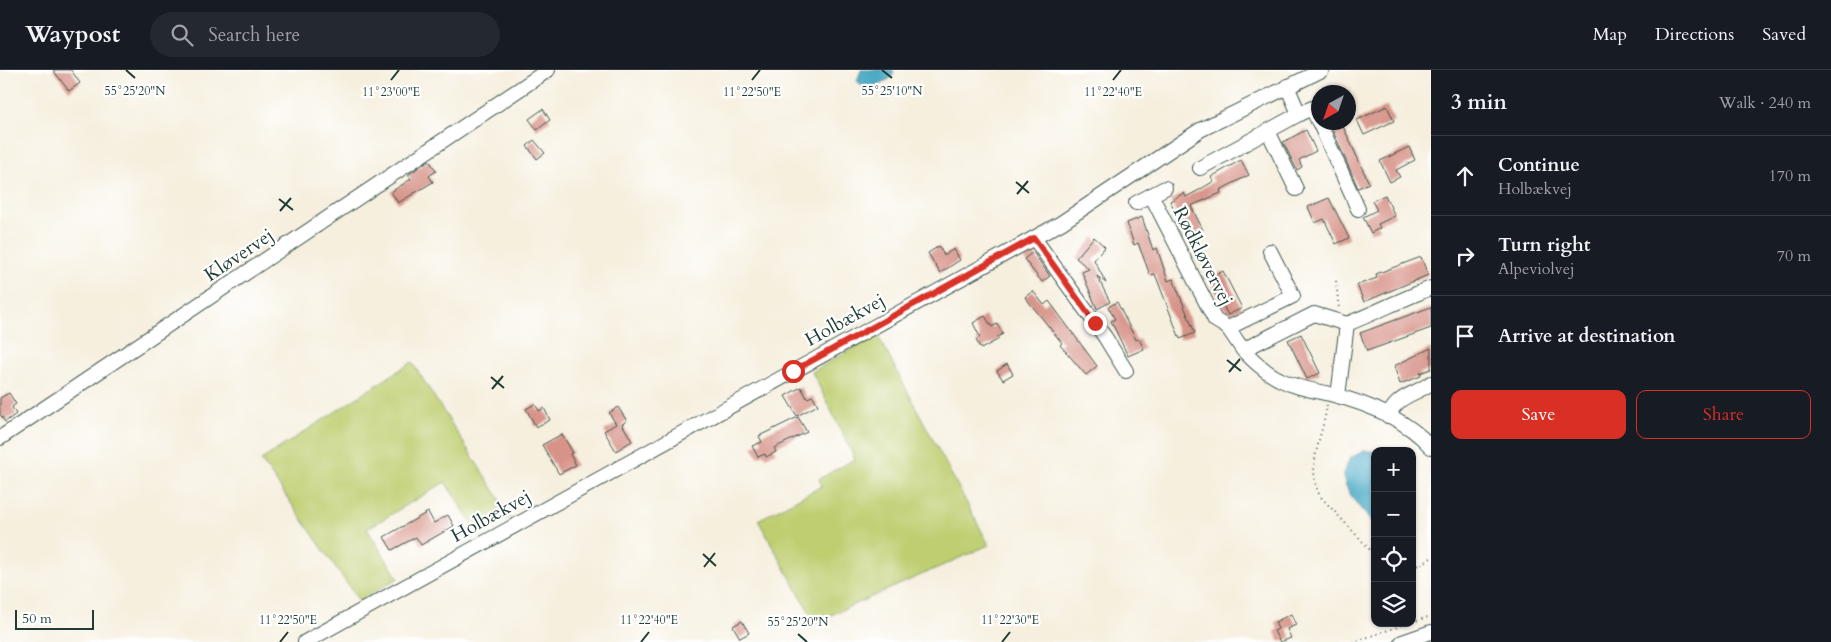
<!DOCTYPE html>
<meta charset="utf-8">
<style>
:root{--surface:#171b24;--page:#242831;--text:#f1f3f6;--muted:#9ea1a6;--line:#363941;--accent:#d93025}
body{margin:0;font-family:Cardo,serif;background:var(--page);color:var(--text)}
.controls{position:absolute;right:15px;bottom:15px;display:grid;overflow:hidden;border-radius:10px;box-shadow:0 1px 4px #0004}
.controls button{width:45px;height:45px;display:grid;place-items:center;padding:0;border:0;border-bottom:1px solid var(--line);background:var(--surface);color:var(--text);font:25px sans-serif}
.compass{position:absolute;left:1311px;top:15px;width:45px;height:45px;border-radius:50%;background:var(--surface);box-shadow:0 1px 4px #0004;rotate:220deg}
.scale{position:absolute;left:15px;bottom:12px;width:79px;box-sizing:border-box;padding-left:5px;border:2px solid #1f3d34;border-top:0;font-size:14px;line-height:18px;white-space:nowrap;color:#1f3d34;-webkit-text-stroke:4px #fff;paint-order:stroke}
.stop{position:absolute;width:15px;height:15px;margin:-11px;border:4px solid #d93025;border-radius:50%;background:#fff}
.stop.end{background:#d93025;border-color:#fff;box-shadow:0 1px 5px #0008}
.list{margin:0;padding:0;list-style:none}
h2{display:flex;justify-content:space-between;align-items:center;height:65px;margin:0;padding:0 20px;font-size:21px}
h2 small{font-size:16px;font-weight:400;color:var(--muted)}
.list li{display:grid;grid-template-columns:32px 1fr auto;gap:15px;align-items:center;box-sizing:border-box;height:80px;padding:0 20px;border-top:1px solid var(--line)}
.list b{display:block;font-size:19px;white-space:nowrap}
.list p{margin:0;font-size:16px;white-space:nowrap;color:var(--muted)}
.list em{font-size:16px;font-style:normal;color:var(--muted)}
.actions{display:flex;gap:10px;padding:15px 20px}
.actions a{flex:1;padding:11px 0;border:1px solid var(--accent);border-radius:10px;text-align:center;font-size:18px;color:var(--accent)}
.actions .main{background:var(--accent);color:#fff}
.icon{flex:none;width:28px;height:28px;fill:none;stroke:currentColor;stroke-width:2;stroke-linecap:round;stroke-linejoin:round}
.map{position:relative;flex:none;width:1431px;height:572px;overflow:hidden}
header{display:flex;align-items:center;gap:30px;box-sizing:border-box;height:70px;padding:0 25px;background:var(--surface);border-bottom:1px solid var(--line)}
header strong{font-size:24px}
nav{display:flex;gap:28px;margin-inline-start:auto;font-size:18px}
.search{width:350px;height:45px;background:var(--page);display:flex;align-items:center;gap:12px;box-sizing:border-box;padding:0 18px;border-radius:28px;color:var(--muted);font-size:19px}
main{display:flex}
aside{flex:1;background:var(--surface)}
.map>svg:first-child{display:block}
.green{fill:#bece70;stroke:#6e8652}
.water{fill:#46a8c5;stroke:#32727c}
.building{fill:#d79388}
.lines{fill:none;stroke-linecap:round;stroke-linejoin:round}
.minor-casing{stroke:#3f584e;stroke-width:16}
.path{stroke:#3f584e;stroke-width:2;stroke-dasharray:1 4;stroke-linecap:butt}
.minor{stroke:#fff;stroke-width:14}
.route{stroke:#d93025;stroke-width:6}
.ticks{fill:none;stroke:#1f3d34;stroke-width:2}
.labels{text-anchor:middle;dominant-baseline:central;stroke-width:4.5;stroke-linejoin:round;paint-order:stroke}
.street-label{font-size:19px;fill:#1f3d34;stroke:#fff}
.ticks-label{font-size:12px;text-anchor:middle;fill:#1f3d34;stroke:#fff;stroke-width:4.5;stroke-linejoin:round;paint-order:stroke}
</style>
<header>
<strong>Waypost</strong>
<div class="search"><svg class="icon" aria-label="search" viewBox="0 0 24 24"><circle cx="10" cy="10" r="6"/><path d="M15 15l6 6"/></svg>Search here</div>
<nav><a>Map</a><a>Directions</a><a>Saved</a></nav>
</header>
<main>
<div class="map">
<svg width="1431" height="572" viewBox="0 0 1431 572">
<rect width="100%" height="100%" fill="#fff"/>
<filter id="ink" filterUnits="userSpaceOnUse"><feTurbulence type="fractalNoise" baseFrequency=".02" numOctaves="2"/><feDisplacementMap in="SourceGraphic" scale="10" xChannelSelector="R" yChannelSelector="G"/><feConvolveMatrix kernelMatrix="1 2 1 2 8 2 1 2 1" color-interpolation-filters="sRGB"/></filter>
<filter id="wash" filterUnits="userSpaceOnUse"><feTurbulence type="fractalNoise" baseFrequency=".0096" numOctaves="4" result="noise"/><feDisplacementMap in="SourceGraphic" scale="20" xChannelSelector="R" yChannelSelector="G"/><feGaussianBlur stdDeviation="1.12" result="paint"/><feColorMatrix in="noise" values="0 0 0 0 0 0 0 0 0 0 0 0 0 0 0 0 0 1.4 0 .05"/><feComposite in="paint" operator="in"/></filter>
<g filter="url(#wash)">
<rect width="100%" height="100%" fill="#f6efde"/>
<g class="green">
<polygon points="877,264 989,475 815,552 758,450 822,416 819,409 855,389 812,302"/>
<polygon points="412,292 511,447 478,463 445,412 367,459 398,508 359,531 261,390"/>
</g>
<g class="water">
<polygon points="861,0 893,0 894,3 891,8 867,21 857,11"/>
<path d="M1364,381H1375V455C1365,444 1341,419 1344,403C1345,398 1348,393 1350,388Z"/>
</g>
<g id="blocks">
<g class="building">
<polygon points="53,0 71,0 80,13 69,21"/>
<polygon points="1387,36 1394,51 1364,65 1357,50"/>
<polygon points="543,39 550,50 537,60 529,49"/>
<polygon points="1329,52 1341,52 1369,113 1358,118"/>
<polygon points="1306,60 1316,81 1299,90 1302,97 1297,100 1283,72"/>
<polygon points="534,70 545,83 537,89 527,76"/>
<polygon points="1409,77 1415,90 1396,100 1400,107 1390,112 1380,91"/>
<polygon points="429,90 436,101 429,106 433,112 398,133 391,122 411,109 408,105"/>
<polygon points="1241,90 1249,105 1220,120 1221,123 1191,136 1203,160 1189,167 1170,131 1184,123 1186,127 1201,119 1214,111 1211,107"/>
<polygon points="1385,125 1395,146 1378,154 1380,158 1371,163 1363,147 1377,140 1372,131"/>
<polygon points="1329,128 1349,168 1336,174 1324,149 1315,153 1308,137"/>
<polygon points="1142,147 1153,180 1157,178 1168,211 1173,209 1195,263 1180,269 1155,204 1150,205 1138,173 1134,175 1127,153"/>
<polygon points="1094,167 1105,177 1094,190 1106,213 1097,206 1110,232 1097,239 1082,202 1089,199 1076,188"/>
<polygon points="939,176 944,185 954,179 960,190 940,203 928,183"/>
<polygon points="1033,182 1050,206 1042,212 1024,189"/>
<polygon points="1421,187 1428,205 1364,232 1357,215 1377,208 1376,204"/>
<polygon points="1223,201 1242,238 1228,245 1209,209"/>
<polygon points="1033,221 1044,235 1049,231 1097,296 1086,305 1060,275 1062,273 1025,227"/>
<polygon points="1117,232 1136,270 1139,269 1144,279 1128,286 1111,251 1115,249 1108,237"/>
<polygon points="1431,237 1431,258 1367,281 1360,263"/>
<polygon points="985,246 992,257 997,254 1003,264 997,267 999,269 981,279 976,270 980,267 973,253"/>
<polygon points="1301,264 1320,303 1307,309 1288,270"/>
<polygon points="1431,278 1431,299 1420,303 1421,306 1400,314 1394,296"/>
<polygon points="1007,294 1013,304 1003,310 997,301"/>
<polygon points="801,317 807,328 813,326 818,335 797,346 785,326"/>
<polygon points="9,323 16,334 12,337 16,344 5,352 0,344 0,328"/>
<polygon points="535,334 539,341 544,338 550,350 536,357 526,339"/>
<polygon points="618,337 627,351 622,354 632,371 616,381 604,361 616,354 609,343"/>
<polygon points="798,347 807,362 774,378 776,382 766,387 765,384 758,387 752,376 762,372 759,366"/>
<polygon points="562,364 573,383 570,384 576,395 559,404 542,375"/>
<polygon points="428,442 434,453 448,445 454,456 421,475 416,467 392,480 384,467"/>
<polygon points="1291,544 1296,555 1287,559 1291,568 1280,572 1274,561 1278,559 1275,552"/>
<polygon points="742,551 749,563 740,568 733,556"/>
</g>
</g>
</g>
<g filter="url(#ink)">
<use href="#blocks" fill-opacity="0" stroke="#3f584e" stroke-width="1"/>
<g class="lines">
<g class="minor-casing">
<g id="minor">
<polyline points="1287,16 1299,44 1268,61 1296,119"/>
<polyline points="1299,44 1312,38 1318,51"/>
<polyline points="1319,52 1358,139"/>
<polyline points="1200,98 1268,61"/>
<polyline points="1151,125 1215,250 1228,258"/>
<polyline points="1136,133 1165,118"/>
<polyline points="1034,168 1105,267 1126,301"/>
<path d="M1347,254C1377,242 1402,229 1431,218"/>
<polyline points="1228,258 1293,226 1270,181"/>
<polyline points="1228,258 1243,280"/>
<path d="M1338,326L1347,254L1314,244L1243,280C1254,291 1265,302 1279,309C1296,318 1312,320 1330,324C1366,333 1406,349 1431,377"/>
<path d="M1388,346C1399,324 1413,326 1431,313"/>
<polyline points="0,368 548,0"/>
<polyline points="305,572 1061,153 1200,60 1322,0"/>
<polyline points="1402,572 1431,562"/>
</g>
</g>
<g class="path">
<polyline points="1336,211 1339,239"/>
<path d="M1327,335C1323,367 1305,396 1320,426L1375,485"/>
<polyline points="1412,496 1421,495 1431,488"/>
<polyline points="1412,552 1431,546"/>
<polyline points="1353,572 1409,553"/>
</g>
<use href="#minor" class="minor"/>
</g>
</g>
<g class="lines" filter="url(#ink)">
<polyline class="route" points="793,301 1034,168 1095,253"/>
</g>
<path class="ticks" d="M126,0L135,8M882,0L892,8M391,10L399,0M752,10L760,0M1113,10L1121,0M1016,112L1029,123M1017,124L1028,111M279,129L293,140M280,141L291,128M1227,290L1241,301M1229,302L1240,289M491,307L504,318M492,319L503,306M703,484L716,496M704,497L715,483M798,564L807,572M280,572L288,562M641,572L649,562M1002,572L1010,562"/>
<g class="labels">
<g class="street-label">
<text transform="translate(239 185) rotate(-34)">Kløvervej</text>
<text transform="translate(1203 186) rotate(63)">Rødkløvervej</text>
<text transform="translate(845 250) rotate(-29)">Holbækvej</text>
<text transform="translate(491 446) rotate(-29)">Holbækvej</text>
</g>
</g>
<g class="ticks-label">
<text x="892" y="25">55°25'10"N</text>
<text x="135" y="25">55°25'20"N</text>
<text x="391" y="26">11°23'00"E</text>
<text x="752" y="26">11°22'50"E</text>
<text x="1113" y="26">11°22'40"E</text>
<text x="288" y="554">11°22'50"E</text>
<text x="649" y="554">11°22'40"E</text>
<text x="1010" y="554">11°22'30"E</text>
<text x="798" y="556">55°25'20"N</text>
</g>
</svg>
<div class="controls">
<button>+</button>
<button>−</button>
<button><svg class="icon" aria-label="locate" viewBox="0 0 24 24"><circle cx="12" cy="12" r="6"/><path d="M12 2v4M12 18v4M2 12h4M18 12h4"/></svg></button>
<button><svg class="icon" aria-label="layers" viewBox="0 0 24 24"><path d="M12 4l9 5-9 5-9-5zM3 14l9 5 9-5"/></svg></button>
</div>
<svg class="compass" viewBox="-18 -18 36 36"><path d="M0-13l5 13h-10z" fill="#e53935"/><path d="M0 13l5-13h-10z" fill="#9ea1a6"/></svg>
<div class="scale">50 m</div>
<div class="stop" style="left:793px;top:301px"></div>
<div class="stop end" style="left:1095px;top:253px"></div>
</div>
<aside>
<h2>3 min<small>Walk · 240 m</small></h2>
<ul class="list">
<li><svg class="icon" aria-label="ahead" viewBox="0 0 24 24"><path d="M12 20V5M6 11l6-6 6 6"/></svg><div><b>Continue</b><p>Holbækvej</p></div><em>170 m</em></li>
<li><svg class="icon" aria-label="right" viewBox="0 0 24 24"><path d="M7 20v-9h11M14 6l5 5-5 5"/></svg><div><b>Turn right</b><p>Alpeviolvej</p></div><em>70 m</em></li>
<li><svg class="icon" aria-label="arrive" viewBox="0 0 24 24"><path d="M6 21V4h12l-3 4 3 4H6"/></svg><div><b>Arrive at destination</b></div></li>
</ul>
<div class="actions"><a class="main">Save</a><a>Share</a></div>
</aside>
</main>
